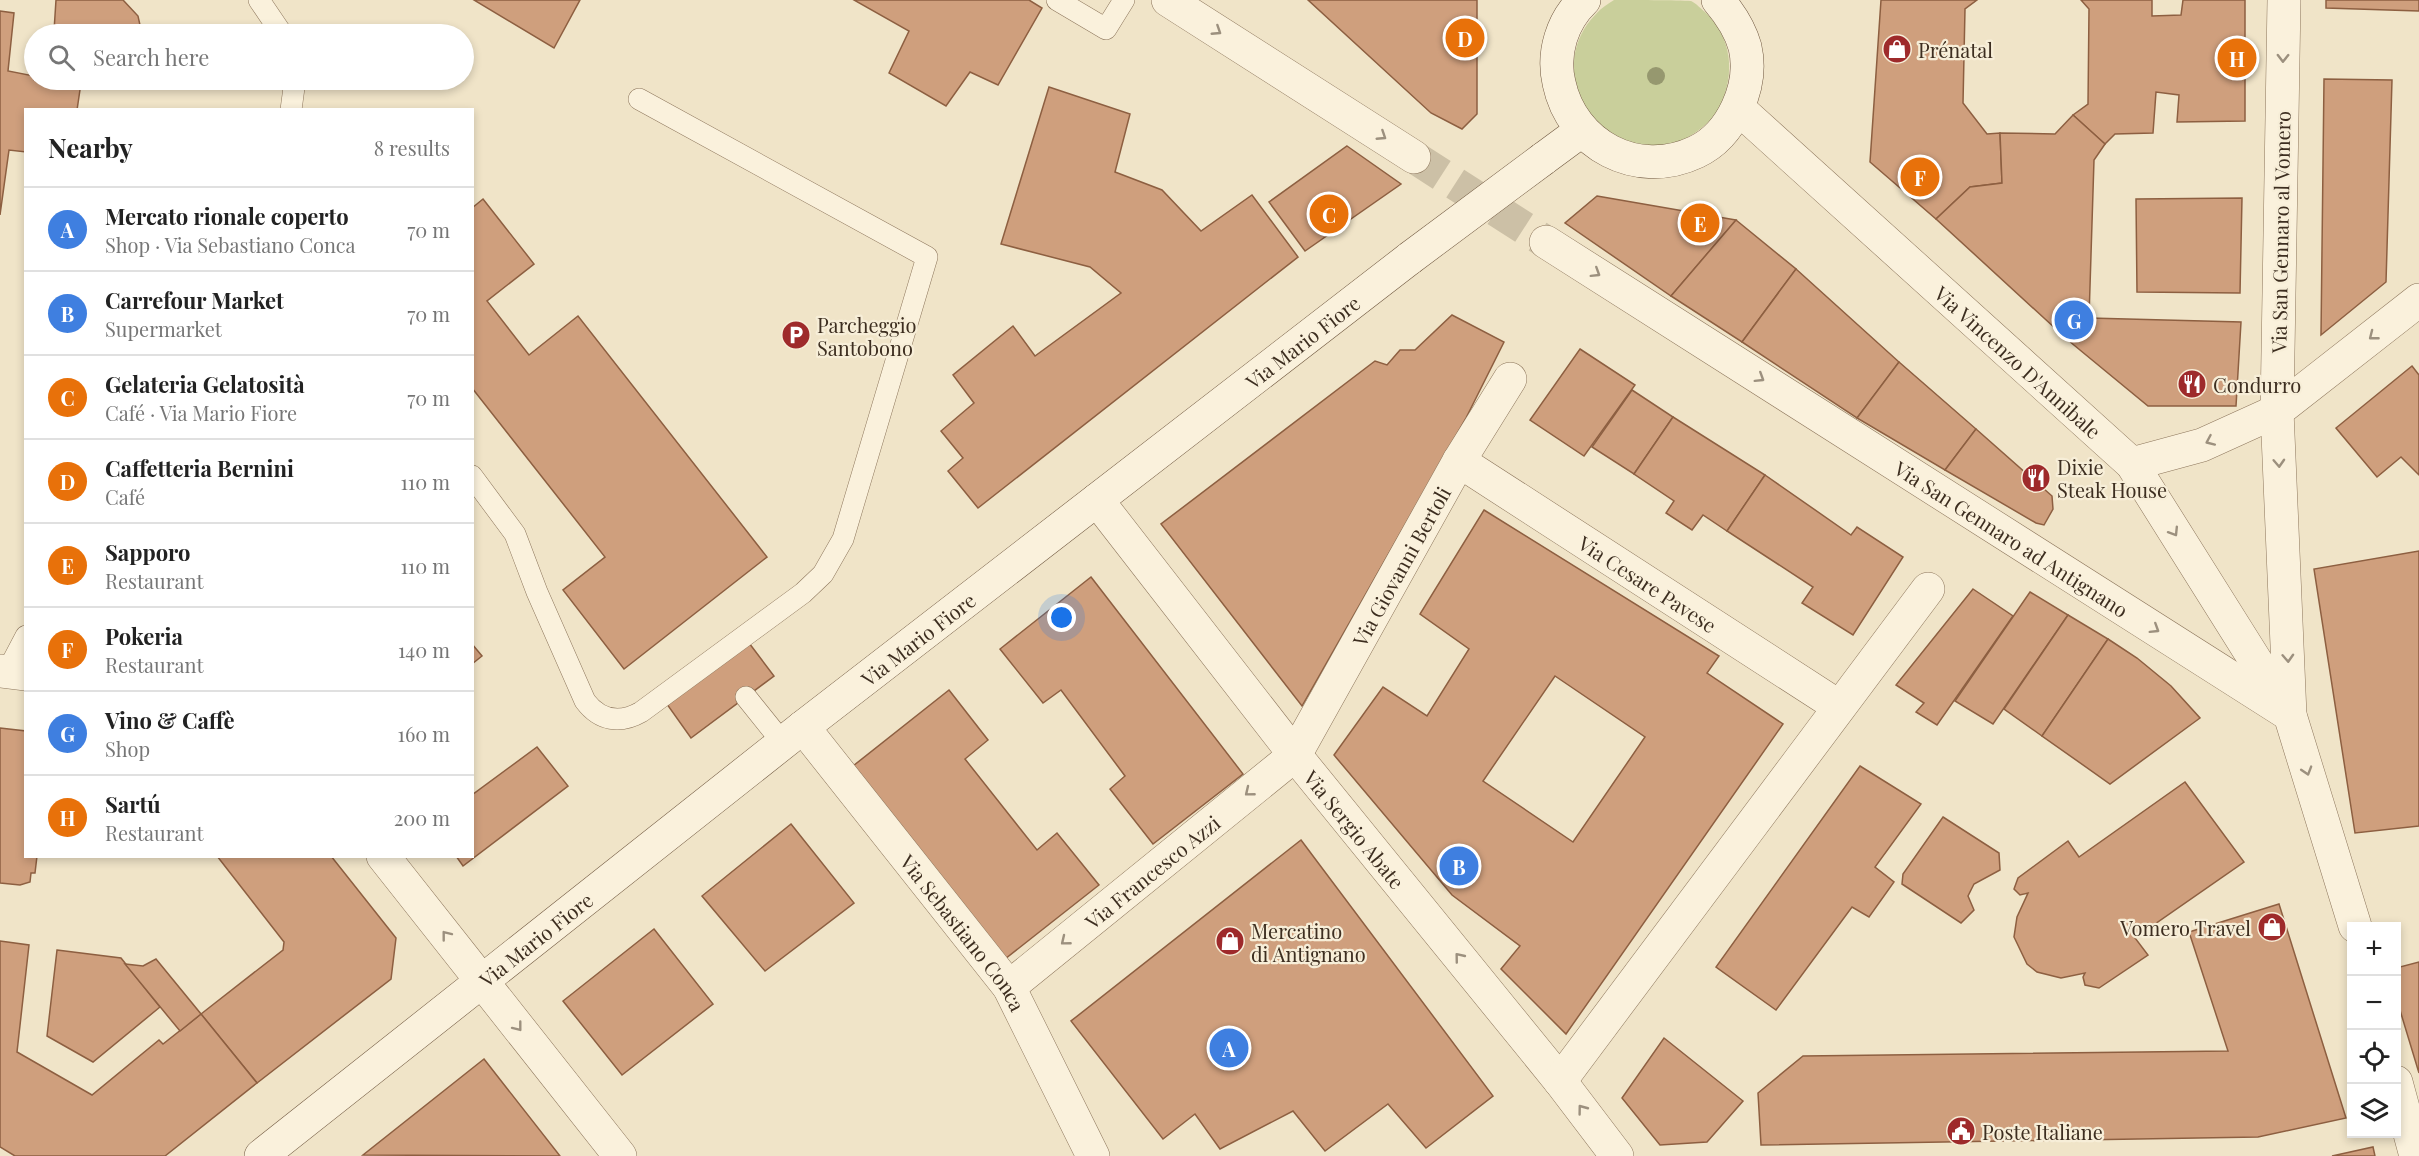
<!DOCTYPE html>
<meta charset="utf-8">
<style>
:root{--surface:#fff;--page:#f2f2f2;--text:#222;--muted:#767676;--line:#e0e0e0;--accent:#1a73e8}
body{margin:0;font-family:"Playfair Display",serif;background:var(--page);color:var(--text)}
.controls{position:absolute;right:18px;bottom:18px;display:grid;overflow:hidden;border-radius:0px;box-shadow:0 3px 9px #0003}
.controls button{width:54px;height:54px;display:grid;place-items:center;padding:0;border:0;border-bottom:2px solid var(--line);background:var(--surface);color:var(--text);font:30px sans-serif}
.you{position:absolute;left:1062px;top:618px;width:21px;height:21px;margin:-15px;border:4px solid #fff;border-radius:50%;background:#1a73e8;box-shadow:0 0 0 9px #1a73e833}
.badge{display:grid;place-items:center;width:39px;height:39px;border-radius:50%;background:var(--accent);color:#fff;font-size:20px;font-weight:700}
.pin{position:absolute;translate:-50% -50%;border:3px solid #fff;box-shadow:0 2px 6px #0006}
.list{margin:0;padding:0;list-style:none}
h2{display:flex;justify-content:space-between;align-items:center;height:78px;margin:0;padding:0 24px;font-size:26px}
h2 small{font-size:20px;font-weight:400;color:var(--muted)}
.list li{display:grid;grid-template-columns:39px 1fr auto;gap:18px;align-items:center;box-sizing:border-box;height:84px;padding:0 24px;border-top:2px solid var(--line)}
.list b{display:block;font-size:22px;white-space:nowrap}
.list p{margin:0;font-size:20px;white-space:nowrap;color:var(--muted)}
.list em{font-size:20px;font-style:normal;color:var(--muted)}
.icon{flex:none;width:33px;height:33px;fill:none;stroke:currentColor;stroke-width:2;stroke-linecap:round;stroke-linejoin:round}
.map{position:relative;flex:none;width:2419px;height:1156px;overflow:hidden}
.search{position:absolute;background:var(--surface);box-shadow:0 3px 9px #0003;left:24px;top:24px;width:450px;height:66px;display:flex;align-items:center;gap:15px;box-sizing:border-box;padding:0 21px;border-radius:33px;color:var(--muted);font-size:22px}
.panel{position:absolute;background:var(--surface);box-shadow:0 3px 9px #0003;left:24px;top:108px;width:450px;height:750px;border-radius:0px}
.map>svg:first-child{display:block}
.green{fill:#c9cf9b}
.building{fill:#cf9f7d;stroke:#8d5f41;stroke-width:1.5;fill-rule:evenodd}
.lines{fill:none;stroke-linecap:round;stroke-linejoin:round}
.street-tunnel{stroke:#ccc0a6;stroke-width:33;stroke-dasharray:33 16;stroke-linecap:butt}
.lane-casing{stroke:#8d765c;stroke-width:22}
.street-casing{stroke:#8d765c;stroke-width:34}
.secondary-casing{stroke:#6f573f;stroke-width:34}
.lane{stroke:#faf1dc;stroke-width:21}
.street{stroke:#faf1dc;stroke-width:33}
.secondary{stroke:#faf1dc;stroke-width:33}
.secondary-bridge-casing{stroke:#6f573f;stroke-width:34;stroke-linecap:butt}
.secondary-bridge{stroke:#faf1dc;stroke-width:33}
.tree{fill:#96986f}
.oneway{stroke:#9c907e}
.labels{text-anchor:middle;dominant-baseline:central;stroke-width:4.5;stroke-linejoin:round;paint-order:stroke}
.poi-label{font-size:20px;fill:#3d2e20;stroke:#f7eed8;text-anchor:start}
.street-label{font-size:20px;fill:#3d2e20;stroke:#f7eed8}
</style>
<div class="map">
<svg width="2419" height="1156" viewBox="0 0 2419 1156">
<rect width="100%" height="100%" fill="#f0e4c8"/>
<path class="green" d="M1614,0C1630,0 1678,0 1691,1C1696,3 1701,9 1705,12C1732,37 1735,73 1721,104C1715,118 1703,128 1690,136C1614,181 1534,77 1596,14C1601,8 1608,4 1614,0Z"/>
<g class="building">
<polygon points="56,0 123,0 138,16 142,34 86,34 54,31"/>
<polygon points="474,0 580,0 554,48"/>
<polygon points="854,0 1029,0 1042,8 998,85 970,72 946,106 889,73 909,31"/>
<polygon points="1308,0 1477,0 1477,114 1462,129 1431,113"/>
<polygon points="1881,0 1977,0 1965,9 1963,103 1987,134 2000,133 2002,183 1970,187 1936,219 1870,162"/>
<polygon points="2081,0 2152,0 2152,16 2181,15 2183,0 2245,0 2245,121 2177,122 2179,95 2156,92 2153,133 2115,134 2105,144 2073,115 2088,104 2089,9"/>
<polygon points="2326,0 2419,0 2419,11 2326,8"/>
<polygon points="0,11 14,13 8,71 34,76 34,80 81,83 77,110 26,110 26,152 9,150 0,215"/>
<polygon points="2324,79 2392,80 2386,282 2321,335"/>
<polygon points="1049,87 1130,114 1115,172 1162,190 1201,231 1252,195 1298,257 978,508 948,471 963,458 941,431 974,403 953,375 1013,326 1035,356 1121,293 1090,267 1001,244"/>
<polygon points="2073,115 2105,144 2094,160 2089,318 2069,341 1936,219 1970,187 2002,183 2000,133 2055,134"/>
<polygon points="1347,146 1401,184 1305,251 1269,202"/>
<polygon points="1597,196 1736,220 1671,296 1565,223"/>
<polygon points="2242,198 2240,293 2137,292 2136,199"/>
<polygon points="483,199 534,264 487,301 529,355 578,316 767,557 624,669 563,590 605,557 472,388 472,208"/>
<polygon points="1736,220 1796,269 1742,342 1671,296"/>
<polygon points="1796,269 1899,362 1857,418 1742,342"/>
<polygon points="1452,315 1504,342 1466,418 1302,706 1161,524 1375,361 1387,365 1400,350 1415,350"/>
<polygon points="2089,318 2241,322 2236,406 2148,406 2069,341"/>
<polygon points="1580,349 1635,385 1584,456 1530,420"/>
<polygon points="1899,362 1976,429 1945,470 1857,418"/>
<polygon points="2412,366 2419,375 2419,475 2401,457 2377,477 2336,428"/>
<polygon points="1632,390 1673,417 1634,474 1592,447"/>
<polygon points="1673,417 1765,475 1727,531 1703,515 1692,530 1666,513 1674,501 1634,474"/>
<polygon points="1976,429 2052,496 2053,509 2044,525 2036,523 1945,470"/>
<polygon points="1765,475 1851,535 1857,527 1903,557 1853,635 1802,603 1813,587 1727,531"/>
<path d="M1484,510L1719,656L1707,673L1783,724L1566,1034L1501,969L1520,946L1452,895L1334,755L1383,687L1427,716L1469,649L1420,614ZM1555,676L1645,737L1573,842L1483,781Z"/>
<polygon points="2419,551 2419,826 2355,833 2314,569"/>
<polygon points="1091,577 1243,774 1153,844 1110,789 1125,776 1061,690 1043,703 1000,649"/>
<polygon points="1973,589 2013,616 1937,725 1916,712 1924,703 1896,685"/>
<polygon points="2030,592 2068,615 1993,724 1955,701"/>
<polygon points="2068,615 2108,639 2042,736 2004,709"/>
<polygon points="746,639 774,676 691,738 664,700"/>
<polygon points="2108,639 2137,658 2171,686 2200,718 2110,784 2042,736"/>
<polygon points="472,644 482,656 472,664"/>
<polygon points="949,690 988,740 965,759 1037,850 1057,833 1099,885 1005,959 853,766"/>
<polygon points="0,728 26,731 26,856 37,856 35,873 31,873 30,882 20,885 0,883"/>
<polygon points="537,747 568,786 463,866 456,856 472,856 472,795"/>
<polygon points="1860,766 1921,804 1875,867 1894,882 1869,917 1852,907 1776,1010 1716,967"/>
<polygon points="2185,782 2244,862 2135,938 2148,955 2099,988 2085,985 2083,977 2085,973 2061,978 2037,972 2027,964 2014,937 2017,917 2028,893 2020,895 2014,889 2018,878 2068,841 2079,857"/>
<polygon points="1943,817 1999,853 2000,870 1974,884 1968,896 1974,910 1961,923 1902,884 1903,874"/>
<polygon points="791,824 854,903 765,971 702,896"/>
<polygon points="1301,840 1493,1096 1426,1148 1388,1104 1325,1151 1293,1111 1220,1149 1195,1114 1163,1139 1071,1021"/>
<polygon points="217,856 331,856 396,938 391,979 257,1083 201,1014 283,950 284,942"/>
<polygon points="2279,904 2346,1118 2258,1137 1761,1145 1758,1093 1803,1056 2228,1051 2189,932"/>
<polygon points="654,929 713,1004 622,1075 563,1001"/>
<polygon points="0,941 29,945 17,1052 92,1095 159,1040 163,1044 201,1014 257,1083 165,1156 15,1156 0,1147"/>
<polygon points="57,950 121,958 160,1007 93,1062 47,1036"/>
<polygon points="156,959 201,1014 180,1031 125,964 143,966"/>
<polygon points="2419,962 2419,1073 2396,997 2396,968"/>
<polygon points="1664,1038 1743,1101 1707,1142 1660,1145 1622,1098"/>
<polygon points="484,1059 560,1156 363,1155"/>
<polygon points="2373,1147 2375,1156 2332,1156"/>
</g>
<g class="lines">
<polyline class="street-tunnel" points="1414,157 1546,242"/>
<g class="lane-casing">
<g id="lane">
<polyline points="259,0 282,34"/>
<polyline points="1057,0 1106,29 1124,0"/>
<polyline points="291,110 295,80"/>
<path d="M472,476L515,534L537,592L585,701C600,721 620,724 641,712L803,593L823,574L843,539L927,257L639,99"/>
<polyline points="7,672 26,636"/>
<polyline points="746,697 783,743"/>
</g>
</g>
<g class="street-casing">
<g id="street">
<polyline points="1168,0 1414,157"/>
<polyline points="2284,0 2277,411 2290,715 2355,926"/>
<path id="s1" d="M1738,108L2132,464L2284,706"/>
<path id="s2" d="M1546,242L2290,715"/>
<path id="s3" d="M1459,461L1838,706"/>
<polyline points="2132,464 2202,445 2277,411 2419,300"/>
<path id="s4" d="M1097,500L1295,755L1560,1081L1617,1156"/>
<polyline points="0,671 26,674"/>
<path id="s5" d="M803,727L1009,987L1093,1156"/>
<polyline points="383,856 620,1156"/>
<path id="s6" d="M1009,987L1295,755L1459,461L1510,379"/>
<polyline points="1560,1081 1928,589"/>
<polyline points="2396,1082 2416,1156"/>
</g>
</g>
<g class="secondary-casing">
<g id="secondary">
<path d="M1584,0C1562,21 1552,53 1559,83C1572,145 1637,180 1696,152C1732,135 1754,86 1745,47C1740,29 1730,14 1718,0"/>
<polyline points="1543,159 1581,131"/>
<path id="s7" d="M261,1156L803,727L1410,258"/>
</g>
</g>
<use href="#lane" class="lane"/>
<use href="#street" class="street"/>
<use href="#secondary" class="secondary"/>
<g class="secondary-bridge-casing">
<polyline id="secondary-bridge" points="1410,258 1543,159"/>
</g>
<use href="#secondary-bridge" class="secondary-bridge"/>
</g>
<circle class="tree" cx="1656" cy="76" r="9"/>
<defs><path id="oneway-chevron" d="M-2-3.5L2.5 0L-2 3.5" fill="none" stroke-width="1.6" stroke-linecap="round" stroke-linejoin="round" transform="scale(1.5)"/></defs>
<g class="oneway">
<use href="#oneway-chevron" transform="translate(1217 31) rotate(33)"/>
<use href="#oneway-chevron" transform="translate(2283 58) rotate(91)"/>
<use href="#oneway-chevron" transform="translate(1382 136) rotate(33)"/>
<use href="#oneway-chevron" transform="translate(1596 273) rotate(32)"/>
<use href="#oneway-chevron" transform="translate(2373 336) rotate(142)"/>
<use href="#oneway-chevron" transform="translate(1760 378) rotate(32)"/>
<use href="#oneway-chevron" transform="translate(2210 441) rotate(156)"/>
<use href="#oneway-chevron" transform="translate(2279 463) rotate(87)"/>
<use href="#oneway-chevron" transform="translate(2174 532) rotate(58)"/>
<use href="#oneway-chevron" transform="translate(2155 629) rotate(32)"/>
<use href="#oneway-chevron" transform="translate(2288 658) rotate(87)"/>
<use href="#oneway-chevron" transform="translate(2307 771) rotate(73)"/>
<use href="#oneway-chevron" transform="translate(1249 792) rotate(141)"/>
<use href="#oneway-chevron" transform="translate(446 935) rotate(-128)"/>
<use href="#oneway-chevron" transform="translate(1065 941) rotate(141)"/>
<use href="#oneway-chevron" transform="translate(1459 957) rotate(-129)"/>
<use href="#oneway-chevron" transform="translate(518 1027) rotate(52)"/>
<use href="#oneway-chevron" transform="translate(1582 1109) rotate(-127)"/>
</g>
<defs>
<g id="shop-disc" transform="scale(1.5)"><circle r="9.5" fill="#9e2a2b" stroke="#f7eed8"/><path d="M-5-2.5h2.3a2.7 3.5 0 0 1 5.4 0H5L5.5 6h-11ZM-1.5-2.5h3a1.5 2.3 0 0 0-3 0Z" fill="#fff"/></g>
<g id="parking-disc" transform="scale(1.5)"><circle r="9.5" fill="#9e2a2b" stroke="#f7eed8"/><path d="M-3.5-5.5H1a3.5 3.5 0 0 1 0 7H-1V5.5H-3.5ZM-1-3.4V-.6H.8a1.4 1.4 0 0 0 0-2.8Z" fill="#fff"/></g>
<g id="restaurant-disc" transform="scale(1.5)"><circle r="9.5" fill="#9e2a2b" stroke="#f7eed8"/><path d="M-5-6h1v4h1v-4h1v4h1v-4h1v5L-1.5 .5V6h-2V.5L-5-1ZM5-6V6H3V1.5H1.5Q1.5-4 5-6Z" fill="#fff"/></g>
<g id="civic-disc" transform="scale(1.5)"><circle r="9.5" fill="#9e2a2b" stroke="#f7eed8"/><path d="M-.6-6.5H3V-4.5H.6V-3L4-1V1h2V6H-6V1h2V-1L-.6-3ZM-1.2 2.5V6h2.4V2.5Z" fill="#fff"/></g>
</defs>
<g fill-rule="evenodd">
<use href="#shop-disc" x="1897" y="49"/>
<use href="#parking-disc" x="796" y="335"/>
<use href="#restaurant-disc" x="2192" y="384"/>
<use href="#restaurant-disc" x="2036" y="478"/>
<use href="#shop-disc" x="2272" y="927"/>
<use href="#shop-disc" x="1230" y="941"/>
<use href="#civic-disc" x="1961" y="1131"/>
</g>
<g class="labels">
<g class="poi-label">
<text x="1918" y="49">Prénatal</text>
<text x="817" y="324">Parcheggio<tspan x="817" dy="23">Santobono</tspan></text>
<text x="2213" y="384">Condurro</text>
<text x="2057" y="466">Dixie<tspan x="2057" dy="23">Steak House</tspan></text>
<text x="2251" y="927" text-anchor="end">Vomero Travel</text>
<text x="1251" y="930">Mercatino<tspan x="1251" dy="23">di Antignano</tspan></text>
<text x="1982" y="1131">Poste Italiane</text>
</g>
<g class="street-label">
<text transform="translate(2280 232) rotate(-89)">Via San Gennaro al Vomero</text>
<text stroke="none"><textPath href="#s7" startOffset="1322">Via Mario Fiore</textPath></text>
<text stroke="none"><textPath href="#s1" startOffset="378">Via Vincenzo D'Annibale</textPath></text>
<text stroke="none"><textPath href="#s2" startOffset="552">Via San Gennaro ad Antignano</textPath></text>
<text stroke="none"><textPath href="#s6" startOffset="585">Via Giovanni Bertoli</textPath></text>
<text stroke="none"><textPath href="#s3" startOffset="225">Via Cesare Pavese</textPath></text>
<text stroke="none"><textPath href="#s7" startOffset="836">Via Mario Fiore</textPath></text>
<text stroke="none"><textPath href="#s4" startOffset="418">Via Sergio Abate</textPath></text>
<text stroke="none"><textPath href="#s6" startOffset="184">Via Francesco Azzi</textPath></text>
<text stroke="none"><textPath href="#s5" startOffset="261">Via Sebastiano Conca</textPath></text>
<text stroke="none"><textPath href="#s7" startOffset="350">Via Mario Fiore</textPath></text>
</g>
</g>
</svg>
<div class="controls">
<button>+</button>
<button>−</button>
<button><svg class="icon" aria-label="locate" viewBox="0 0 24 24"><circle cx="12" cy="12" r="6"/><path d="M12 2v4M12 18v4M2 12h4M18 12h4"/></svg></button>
<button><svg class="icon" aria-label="layers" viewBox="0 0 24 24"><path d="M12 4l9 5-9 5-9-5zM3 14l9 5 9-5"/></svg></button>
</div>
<div class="you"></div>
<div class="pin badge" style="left:1229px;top:1048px;background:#3f7fe0">A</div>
<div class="pin badge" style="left:1459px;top:866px;background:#3f7fe0">B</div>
<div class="pin badge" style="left:1329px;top:214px;background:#e8710a">C</div>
<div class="pin badge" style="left:1465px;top:38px;background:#e8710a">D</div>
<div class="pin badge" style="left:1700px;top:223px;background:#e8710a">E</div>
<div class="pin badge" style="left:1920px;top:177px;background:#e8710a">F</div>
<div class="pin badge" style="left:2074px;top:320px;background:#3f7fe0">G</div>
<div class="pin badge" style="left:2237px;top:58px;background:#e8710a">H</div>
<div class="search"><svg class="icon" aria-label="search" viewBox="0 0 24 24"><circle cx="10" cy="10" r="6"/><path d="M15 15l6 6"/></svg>Search here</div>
<section class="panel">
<h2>Nearby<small>8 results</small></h2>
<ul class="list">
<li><span class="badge" style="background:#3f7fe0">A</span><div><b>Mercato rionale coperto</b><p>Shop · Via Sebastiano Conca</p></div><em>70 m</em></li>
<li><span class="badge" style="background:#3f7fe0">B</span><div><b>Carrefour Market</b><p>Supermarket</p></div><em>70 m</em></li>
<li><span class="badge" style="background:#e8710a">C</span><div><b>Gelateria Gelatosità</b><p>Café · Via Mario Fiore</p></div><em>70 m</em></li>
<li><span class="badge" style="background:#e8710a">D</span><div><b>Caffetteria Bernini</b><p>Café</p></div><em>110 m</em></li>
<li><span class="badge" style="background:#e8710a">E</span><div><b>Sapporo</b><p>Restaurant</p></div><em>110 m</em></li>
<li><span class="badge" style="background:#e8710a">F</span><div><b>Pokeria</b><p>Restaurant</p></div><em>140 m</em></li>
<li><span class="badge" style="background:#3f7fe0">G</span><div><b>Vino &amp; Caffè</b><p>Shop</p></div><em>160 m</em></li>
<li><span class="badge" style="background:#e8710a">H</span><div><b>Sartú</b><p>Restaurant</p></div><em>200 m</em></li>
</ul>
</section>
</div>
